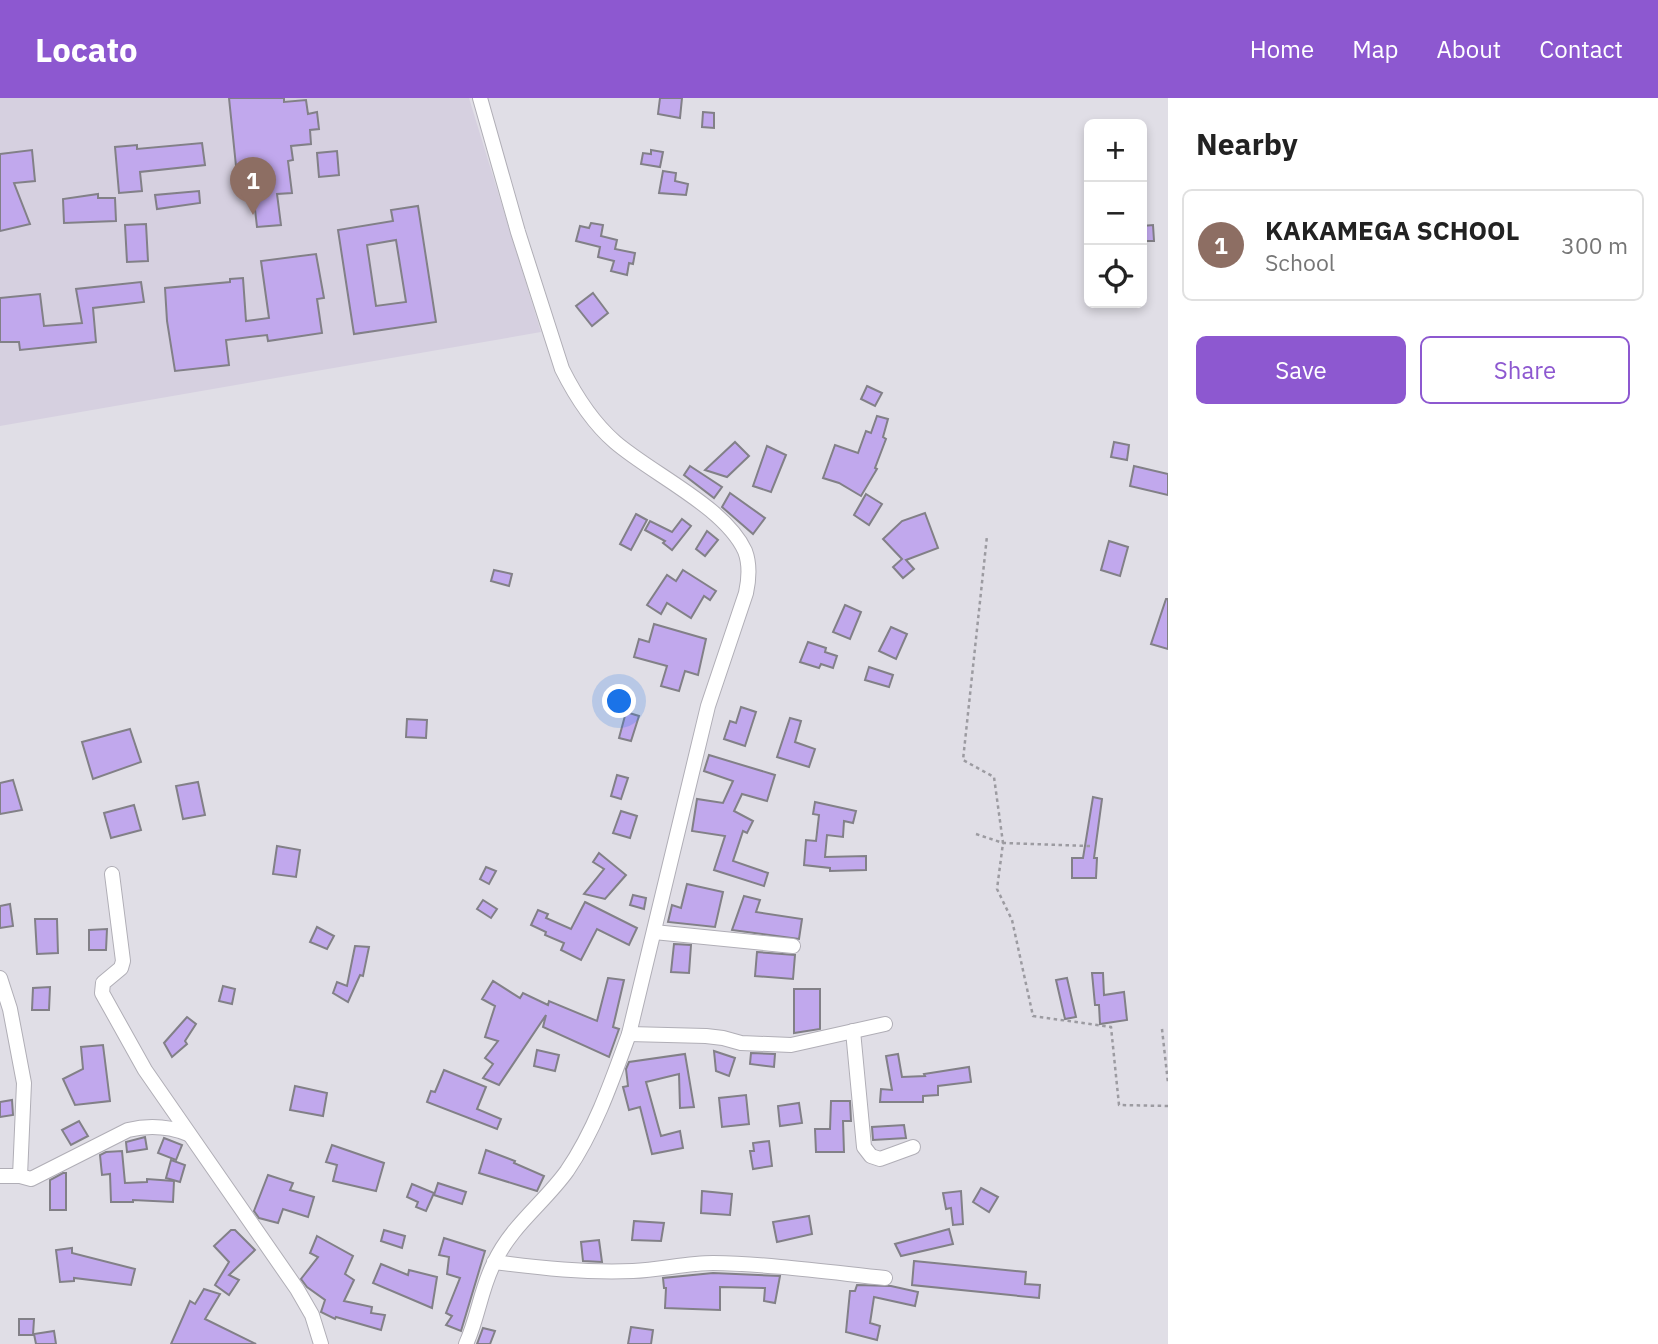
<!DOCTYPE html>
<meta charset="utf-8">
<style>
:root{--surface:#fff;--page:#f2f2f2;--text:#222;--muted:#767676;--line:#e0e0e0;--accent:#8d58d0}
body{margin:0;font-family:"IBM Plex Sans",sans-serif;background:var(--page);color:var(--text)}
.controls{position:absolute;right:21px;top:21px;display:grid;overflow:hidden;border-radius:10px;box-shadow:0 4px 10px #0003}
.controls button{width:63px;height:63px;display:grid;place-items:center;padding:0;border:0;border-bottom:2px solid var(--line);background:var(--surface);color:var(--text);font:35px sans-serif}
.you{position:absolute;left:620px;top:604px;width:24px;height:24px;margin:-18px;border:5px solid #fff;border-radius:50%;background:#1a73e8;box-shadow:0 0 0 10px #1a73e833}
.badge{display:grid;place-items:center;width:46px;height:46px;border-radius:50%;background:var(--accent);color:#fff;font-size:23px;font-weight:700}
.pin{position:absolute;translate:-50% -58px;filter:drop-shadow(0 2px 4px #0008)}
.pin::after{content:'';position:absolute;top:37px;width:24px;height:21px;background:inherit;clip-path:polygon(0 0,100% 0,50% 100%)}
.list{margin:0;padding:0;list-style:none}
h2{display:flex;justify-content:space-between;align-items:center;height:91px;margin:0;padding:0 28px;font-size:30px}
h2 small{font-size:23px;font-weight:400;color:var(--muted)}
.list li{display:grid;grid-template-columns:46px 1fr auto;gap:21px;align-items:center;box-sizing:border-box;height:112px;margin:0 14px 14px;padding:0 14px;border:2px solid var(--line);border-radius:10px}
.list b{display:block;font-size:26px;white-space:nowrap}
.list p{margin:0;font-size:23px;white-space:nowrap;color:var(--muted)}
.list em{font-size:23px;font-style:normal;color:var(--muted)}
.actions{display:flex;gap:14px;padding:21px 28px}
.actions a{flex:1;padding:16px 0;border:2px solid var(--accent);border-radius:10px;text-align:center;font-size:24px;color:var(--accent)}
.actions .main{background:var(--accent);color:#fff}
.icon{flex:none;width:38px;height:38px;fill:none;stroke:currentColor;stroke-width:2;stroke-linecap:round;stroke-linejoin:round}
.map{position:relative;flex:none;width:1168px;height:1246px;overflow:hidden}
header{display:flex;align-items:center;gap:42px;box-sizing:border-box;height:98px;padding:0 35px;background:var(--accent);color:#fff}
header strong{font-size:33px}
nav{display:flex;gap:38px;margin-inline-start:auto;font-size:24px}
main{display:flex}
aside{flex:1;background:var(--surface)}
.map>svg:first-child{display:block}
.built{fill:#d6d0e0}
.building{fill:#c1a8ed;stroke:#828087;stroke-width:2;fill-rule:evenodd}
.lines{fill:none;stroke-linecap:round;stroke-linejoin:round}
.minor-casing{stroke:#b0aeb6;stroke-width:16}
.path{stroke:#9c9ba1;stroke-width:2.5;stroke-dasharray:3.5 3.5;stroke-linecap:butt}
.minor{stroke:#fff;stroke-width:14}
</style>
<header>
<strong>Locato</strong>
<nav><a>Home</a><a>Map</a><a>About</a><a>Contact</a></nav>
</header>
<main>
<div class="map">
<svg width="1168" height="1246" viewBox="0 0 1168 1246">
<rect width="100%" height="100%" fill="#e0dee6"/>
<polygon class="built" points="0,0 469,0 541,234 0,328"/>
<g class="building">
<polygon points="229,0 284,0 284,4 306,2 308,16 317,14 319,31 310,32 311,46 291,48 293,62 288,63 292,95 277,96 281,127 257,129 250,67 236,68"/>
<polygon points="660,0 682,0 680,20 658,16"/>
<polygon points="703,14 714,15 714,30 702,29"/>
<polygon points="202,45 205,67 140,74 142,93 119,95 115,49 137,47 137,51"/>
<polygon points="32,52 35,83 14,85 30,126 0,133 0,56"/>
<polygon points="651,52 663,54 660,69 641,66 643,55 651,56"/>
<polygon points="337,53 339,77 319,79 317,55"/>
<polygon points="663,73 676,75 675,83 688,86 686,97 659,95"/>
<polygon points="199,93 200,105 157,111 155,97"/>
<polygon points="98,96 98,100 115,100 116,123 64,125 63,101"/>
<path d="M418,108L436,224L354,236L338,132L393,123L391,112ZM396,142L406,204L376,208L367,147Z"/>
<polygon points="591,125 603,127 601,138 617,142 615,151 635,155 633,166 629,165 627,177 611,173 614,163 598,159 600,149 576,143 580,128 589,130"/>
<polygon points="146,126 148,163 127,164 125,127"/>
<polygon points="1153,127 1154,143 1142,143 1142,128"/>
<polygon points="316,156 324,200 317,201 322,235 268,243 267,237 226,242 229,267 175,273 167,223 165,190 230,184 230,181 243,180 246,223 269,220 261,163"/>
<polygon points="141,184 144,204 93,210 96,244 20,252 19,244 0,244 0,200 40,196 44,228 82,225 76,191"/>
<polygon points="593,195 608,215 592,228 576,208"/>
<polygon points="867,288 882,295 875,308 861,301"/>
<polygon points="877,318 888,321 883,339 886,341 875,370 877,371 861,398 839,385 823,380 835,347 858,355 866,333 871,335"/>
<polygon points="735,344 749,358 727,379 705,372"/>
<polygon points="1114,344 1129,347 1127,362 1111,359"/>
<polygon points="767,348 786,357 771,394 753,388"/>
<polygon points="690,368 722,389 714,400 684,377"/>
<polygon points="1134,368 1168,376 1168,397 1130,388"/>
<polygon points="730,395 765,420 753,436 722,409"/>
<polygon points="866,396 882,406 869,427 854,417"/>
<polygon points="925,415 938,450 906,462 914,471 903,480 893,469 902,461 883,441 902,423"/>
<polygon points="636,416 647,422 631,452 620,446"/>
<polygon points="682,421 691,428 672,452 663,445 665,443 645,432 650,423 672,434"/>
<polygon points="707,433 718,442 705,458 696,451"/>
<polygon points="1109,443 1128,449 1120,478 1101,472"/>
<polygon points="494,472 512,476 509,488 491,483"/>
<polygon points="683,472 716,493 710,502 704,498 691,520 667,505 661,516 647,507 667,477 676,483"/>
<polygon points="1166,501 1168,501 1168,551 1151,546"/>
<polygon points="845,507 861,514 850,541 833,534"/>
<polygon points="654,526 706,541 698,577 685,573 679,593 661,588 667,568 634,559 639,541 649,544"/>
<polygon points="891,529 907,536 896,561 879,553"/>
<polygon points="808,544 826,550 825,554 837,558 833,570 821,566 819,570 800,564"/>
<polygon points="869,569 893,577 889,589 865,582"/>
<polygon points="741,609 756,614 745,648 724,641 730,623 736,625"/>
<polygon points="626,614 639,618 631,643 619,640"/>
<polygon points="790,620 801,623 795,644 815,651 809,669 777,659"/>
<polygon points="407,621 427,622 426,640 406,639"/>
<polygon points="130,631 141,664 93,681 82,644"/>
<polygon points="709,657 775,677 767,703 742,696 734,713 753,723 747,735 743,733 733,763 768,775 764,788 714,772 725,738 692,733 697,701 723,705 733,683 704,673"/>
<polygon points="617,677 628,680 621,701 611,698"/>
<polygon points="13,682 22,712 0,716 0,685"/>
<polygon points="198,684 205,717 183,721 176,688"/>
<polygon points="1093,699 1102,701 1094,760 1097,760 1096,780 1072,780 1072,760 1083,760"/>
<polygon points="815,704 856,713 853,725 844,723 843,739 827,737 825,759 866,758 866,772 830,773 830,770 804,767 806,742 816,743 819,717 813,716"/>
<polygon points="134,707 141,732 111,740 104,715"/>
<polygon points="621,713 637,718 630,740 613,735"/>
<polygon points="277,748 300,752 296,779 273,776"/>
<polygon points="599,755 626,777 605,801 584,796 604,771 593,764"/>
<polygon points="486,769 496,773 489,786 480,781"/>
<polygon points="687,786 723,794 715,829 668,824 672,807 681,810"/>
<polygon points="633,797 646,800 644,811 630,807"/>
<polygon points="744,798 760,802 756,814 802,821 799,841 732,832"/>
<polygon points="483,802 497,811 491,820 477,811"/>
<polygon points="585,804 637,830 629,847 597,831 581,862 561,852 564,845 545,837 546,834 531,827 538,812 548,816 546,820 571,831"/>
<polygon points="10,806 13,828 0,830 0,808"/>
<polygon points="35,821 57,821 58,855 37,856"/>
<polygon points="317,829 334,838 327,851 310,844"/>
<polygon points="107,831 106,852 89,852 89,832"/>
<polygon points="674,846 691,847 689,875 671,874"/>
<polygon points="355,848 369,849 363,878 360,877 348,904 333,895 337,884 347,888"/>
<polygon points="757,854 795,857 793,881 755,878"/>
<polygon points="1092,875 1103,875 1104,897 1124,894 1127,922 1100,926 1099,907 1095,907"/>
<polygon points="608,880 624,882 613,929 619,931 609,959 543,929 546,917 499,987 483,980 493,966 485,960 498,943 485,939 495,908 482,901 493,883 520,900 523,895 548,907 549,903 597,923"/>
<polygon points="1067,880 1076,919 1065,921 1056,882"/>
<polygon points="223,888 235,891 232,906 219,903"/>
<polygon points="50,889 49,912 32,912 33,890"/>
<polygon points="794,891 820,891 820,931 794,935"/>
<polygon points="187,919 196,926 185,943 187,946 172,959 164,945"/>
<polygon points="103,947 110,1003 75,1007 63,981 83,971 81,949"/>
<polygon points="537,952 559,957 555,973 534,968"/>
<polygon points="714,953 735,960 729,978 716,973"/>
<polygon points="751,955 775,956 774,969 750,966"/>
<polygon points="685,956 694,1009 680,1010 679,976 646,984 661,1038 680,1033 683,1050 652,1056 640,1009 629,1012 623,989 628,988 626,971 629,964"/>
<polygon points="898,956 902,979 925,978 924,976 969,969 971,984 938,988 938,997 923,998 923,1004 880,1004 881,991 892,992 886,958"/>
<polygon points="444,972 486,989 477,1011 501,1021 497,1031 427,1004 431,993 435,994"/>
<polygon points="295,988 327,995 323,1018 290,1012"/>
<polygon points="746,997 749,1026 722,1029 719,1000"/>
<polygon points="12,1002 13,1017 0,1019 0,1004"/>
<polygon points="831,1003 850,1003 851,1023 843,1023 844,1054 816,1054 815,1031 830,1031"/>
<polygon points="799,1005 802,1025 780,1028 778,1008"/>
<polygon points="79,1023 88,1038 71,1047 62,1032"/>
<polygon points="904,1027 906,1040 873,1042 872,1029"/>
<polygon points="145,1039 147,1051 127,1054 126,1044"/>
<polygon points="164,1040 182,1047 176,1062 158,1055"/>
<polygon points="769,1043 772,1068 753,1071 750,1053 754,1053 753,1045"/>
<polygon points="332,1047 384,1065 376,1093 333,1083 337,1067 326,1064"/>
<polygon points="486,1052 515,1063 514,1065 544,1078 537,1093 479,1075"/>
<polygon points="122,1053 125,1085 147,1084 147,1081 174,1083 173,1104 133,1102 133,1104 111,1104 110,1076 102,1077 100,1057 106,1054"/>
<polygon points="171,1062 185,1067 180,1084 166,1080"/>
<polygon points="63,1075 66,1075 66,1112 50,1112 50,1082"/>
<polygon points="268,1077 293,1085 290,1092 314,1099 308,1119 283,1111 278,1125 259,1120 254,1113"/>
<polygon points="438,1085 466,1094 462,1106 434,1097"/>
<polygon points="412,1086 434,1095 426,1113 416,1109 418,1104 407,1099"/>
<polygon points="981,1090 998,1099 989,1114 973,1104"/>
<polygon points="702,1093 732,1096 730,1117 701,1115"/>
<polygon points="961,1093 963,1126 953,1127 951,1110 946,1111 943,1095"/>
<polygon points="809,1118 812,1136 777,1144 773,1124"/>
<polygon points="634,1123 664,1125 661,1143 632,1142"/>
<polygon points="949,1131 953,1146 901,1158 895,1146"/>
<polygon points="231,1132 235,1132 255,1152 229,1177 239,1182 229,1197 215,1187 229,1164 214,1148"/>
<polygon points="384,1132 405,1138 402,1150 381,1143"/>
<polygon points="317,1138 353,1158 345,1176 354,1182 344,1203 372,1209 371,1215 385,1217 381,1232 336,1219 335,1221 321,1214 325,1202 307,1189 301,1181 318,1159 310,1155"/>
<polygon points="444,1140 485,1153 461,1233 446,1227 452,1218 446,1215 460,1180 447,1176 449,1159 439,1157"/>
<polygon points="599,1142 602,1164 583,1163 581,1144"/>
<polygon points="72,1150 72,1155 135,1171 131,1187 74,1180 74,1183 60,1184 56,1152"/>
<polygon points="914,1163 1026,1174 1025,1186 1040,1187 1039,1200 912,1187"/>
<polygon points="381,1166 408,1177 409,1172 437,1179 432,1210 373,1185"/>
<polygon points="713,1175 780,1178 775,1205 764,1203 765,1190 720,1189 720,1212 665,1210 666,1190 664,1190 663,1180"/>
<polygon points="857,1187 891,1188 918,1194 915,1208 874,1199 870,1225 880,1228 877,1242 846,1234 850,1193 855,1193"/>
<polygon points="204,1191 220,1196 205,1221 256,1246 171,1246 190,1203 195,1206"/>
<polygon points="19,1221 34,1221 33,1237 19,1237"/>
<polygon points="631,1229 653,1232 651,1246 628,1246"/>
<polygon points="483,1230 495,1233 490,1246 477,1246"/>
<polygon points="54,1233 56,1246 36,1246 34,1236"/>
</g>
<g class="lines">
<g class="minor-casing">
<g id="minor">
<polyline points="112,776 123,863 121,870 103,885 102,895 145,972 297,1191 312,1217 321,1246"/>
<polyline points="654,834 793,848"/>
<polyline points="0,880 10,911 24,985 20,1078"/>
<polyline points="853,933 864,1049 871,1058 880,1061 913,1049"/>
<polyline points="629,936 706,938 723,940 741,945 791,947 885,926"/>
<path d="M0,1078H20L31,1081L128,1032C149,1027 168,1028 188,1036"/>
<path d="M494,1164C540,1170 586,1175 633,1173C660,1172 687,1165 713,1165C770,1166 828,1174 885,1180"/>
<path d="M466,1246C478,1220 481,1190 494,1165C511,1128 544,1105 567,1073C595,1032 612,983 629,936L708,608L746,495C749,481 750,466 745,453C725,409 652,376 615,344C592,324 576,299 562,271L518,134L480,0"/>
</g>
</g>
<g class="path">
<polyline points="976,736 1003,745 994,679 963,662 987,438"/>
<polyline points="1090,748 1003,745 997,791 1012,822 1033,918 1111,929 1119,1007 1168,1008"/>
<polyline points="1162,931 1168,985"/>
</g>
<use href="#minor" class="minor"/>
</g>
</svg>
<div class="controls">
<button>+</button>
<button>−</button>
<button><svg class="icon" aria-label="locate" viewBox="0 0 24 24"><circle cx="12" cy="12" r="6"/><path d="M12 2v4M12 18v4M2 12h4M18 12h4"/></svg></button>
</div>
<div class="you"></div>
<div class="pin badge" style="left:253px;top:117px;background:#8d6e63">1</div>
</div>
<aside>
<h2>Nearby<small></small></h2>
<ul class="list">
<li><span class="badge" style="background:#8d6e63">1</span><div><b>KAKAMEGA SCHOOL</b><p>School</p></div><em>300 m</em></li>
</ul>
<div class="actions"><a class="main">Save</a><a>Share</a></div>
</aside>
</main>
